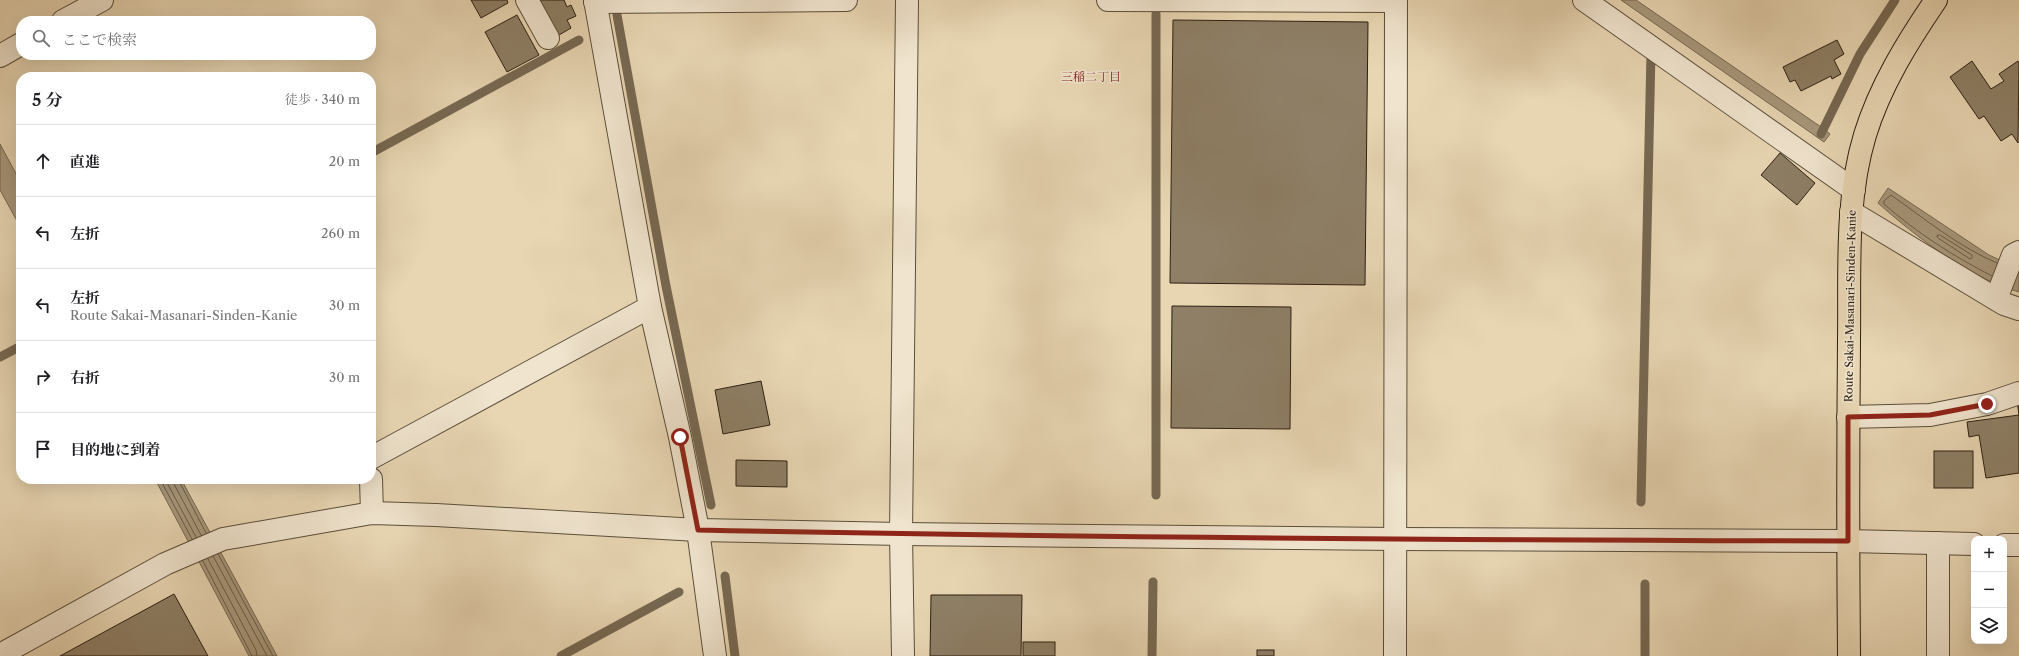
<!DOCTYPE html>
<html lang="ja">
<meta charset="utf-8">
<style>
:root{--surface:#fff;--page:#f6f6f6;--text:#202124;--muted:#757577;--line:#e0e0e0}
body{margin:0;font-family:"Libre Caslon Text","Noto Serif JP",serif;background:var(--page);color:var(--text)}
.controls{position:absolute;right:12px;bottom:12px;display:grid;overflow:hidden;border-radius:8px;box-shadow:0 4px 16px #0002}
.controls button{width:36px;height:36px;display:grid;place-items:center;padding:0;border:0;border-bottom:1px solid var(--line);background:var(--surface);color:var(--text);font:20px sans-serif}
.stop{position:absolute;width:12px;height:12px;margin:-9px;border:3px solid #8f2418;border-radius:50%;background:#fff}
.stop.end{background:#8f2418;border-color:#fff;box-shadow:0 1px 4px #0008}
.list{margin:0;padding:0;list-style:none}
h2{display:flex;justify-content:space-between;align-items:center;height:52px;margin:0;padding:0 16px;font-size:17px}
h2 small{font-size:13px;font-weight:400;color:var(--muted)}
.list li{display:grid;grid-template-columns:26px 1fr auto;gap:12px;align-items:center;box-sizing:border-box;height:72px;padding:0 16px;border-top:1px solid var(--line)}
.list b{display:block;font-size:15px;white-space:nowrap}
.list p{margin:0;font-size:13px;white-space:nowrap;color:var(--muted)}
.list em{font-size:13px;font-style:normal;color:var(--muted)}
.icon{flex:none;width:22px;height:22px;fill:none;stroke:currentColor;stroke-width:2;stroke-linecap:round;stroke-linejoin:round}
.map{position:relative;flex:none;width:2019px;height:656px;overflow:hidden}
.search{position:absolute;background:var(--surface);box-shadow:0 4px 16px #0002;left:16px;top:16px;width:360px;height:44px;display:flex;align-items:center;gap:10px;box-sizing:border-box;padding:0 14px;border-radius:16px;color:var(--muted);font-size:15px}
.panel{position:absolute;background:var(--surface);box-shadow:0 4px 16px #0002;left:16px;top:72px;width:360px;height:412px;border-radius:16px}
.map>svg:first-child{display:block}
.water{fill:#a8987c;stroke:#766852}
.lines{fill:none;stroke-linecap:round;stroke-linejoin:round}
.shore{stroke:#6a5c47;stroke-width:1}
.stream{stroke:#766852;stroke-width:9}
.building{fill:#8e7f66;stroke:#2c2012}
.minor-casing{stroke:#5b4e3a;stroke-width:24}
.major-casing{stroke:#2c2012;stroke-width:24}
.minor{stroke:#f0e4ce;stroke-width:22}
.major{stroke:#e8d6b3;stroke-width:22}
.route{stroke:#8f2418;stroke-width:5}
.labels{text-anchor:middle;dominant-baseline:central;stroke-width:3;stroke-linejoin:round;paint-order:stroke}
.street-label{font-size:11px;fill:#2c2012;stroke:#f0e4ce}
.neighbourhood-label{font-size:12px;fill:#7a1f14;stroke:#f0e4ce}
</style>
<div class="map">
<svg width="2019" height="656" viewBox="0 0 2019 656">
<rect width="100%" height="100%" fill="#e8d6b3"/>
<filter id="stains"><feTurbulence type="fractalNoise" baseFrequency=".005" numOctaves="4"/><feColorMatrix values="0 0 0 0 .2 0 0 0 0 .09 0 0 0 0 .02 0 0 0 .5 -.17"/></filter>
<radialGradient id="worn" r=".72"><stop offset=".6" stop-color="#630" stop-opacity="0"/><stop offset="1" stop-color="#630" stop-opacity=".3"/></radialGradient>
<g class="water">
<polygon points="1621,0 1636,0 1824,129 1830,134 1824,142"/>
<polygon points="0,144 21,183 21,228 0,190"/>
<path d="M1888,188L1989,255L2019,269V292C1970,278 1916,237 1878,203Z"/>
<polygon points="155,479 181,479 277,656 249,656"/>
</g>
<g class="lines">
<g class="shore">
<polygon points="1940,235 1972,255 1972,258 1970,259 1938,238 1937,236"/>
<path d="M1992,276C1953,256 1917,233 1884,204V201L1891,195C1925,219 1959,247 1997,263"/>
<polyline points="160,479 192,539"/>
<polyline points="165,479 196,537"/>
<polyline points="173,479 174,484 201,535"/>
<polyline points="178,479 206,533"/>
<polyline points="218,554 273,656"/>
<polyline points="213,556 267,656"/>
<polyline points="208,559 256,650 257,656"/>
<polyline points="203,561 252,656"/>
</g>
<g class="stream">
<polyline points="1156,14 1156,495"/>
<polyline points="617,15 666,286 711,505"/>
<polyline points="1821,134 1860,54 1895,0"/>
<polyline points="371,153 579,40"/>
<polyline points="0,357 21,346"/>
<polyline points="1641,502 1651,53"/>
<polyline points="725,576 735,656"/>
<polyline points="561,656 679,592"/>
<polyline points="1152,656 1153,582"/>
<polyline points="1645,656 1645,584"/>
</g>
</g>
<g class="building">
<polygon points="471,0 507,0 508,3 481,18"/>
<polygon points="539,0 564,0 567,7 571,5 576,16 567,20 571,28 559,35"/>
<polygon points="517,15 539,55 507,72 485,32"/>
<polygon points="1173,20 1368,22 1365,285 1170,283"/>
<polygon points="1837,40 1844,54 1834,60 1841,74 1832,79 1831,76 1801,91 1795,80 1790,82 1783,67"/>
<polygon points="1972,61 1991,89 2004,81 1999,74 2018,61 2019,63 2018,143 2012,134 2001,141 1984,116 1979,119 1950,77"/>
<polygon points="1780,153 1815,183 1797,205 1761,175"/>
<polygon points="1172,306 1291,307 1290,429 1171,428"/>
<polygon points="761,381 770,425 723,434 715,390"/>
<polygon points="2019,400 2019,473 1986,478 1979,435 1969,437 1967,422 2019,415 2017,401"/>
<rect x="1934" y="451" width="39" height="37"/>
<polygon points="736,460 787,461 787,487 736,486"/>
<polygon points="174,594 208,656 60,656"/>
<polygon points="931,595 1022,595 1021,656 930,656"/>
<rect x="1023" y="642" width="32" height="14"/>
<rect x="1257" y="650" width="17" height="6"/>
</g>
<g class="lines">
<g class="minor-casing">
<g id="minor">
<polyline points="527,0 548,38"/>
<polyline points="595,0 650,307 680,437 698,530 715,656"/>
<polyline points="1108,0 1396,1"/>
<polyline points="1584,0 1854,190"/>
<polyline points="595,2 846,0"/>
<polyline points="63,21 102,0"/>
<polyline points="0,56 21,44"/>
<polyline points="1851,212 2004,304 2019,309"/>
<polyline points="1996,299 2013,255 2019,252"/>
<polyline points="1848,417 1930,415 1987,404 2019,393"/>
<polyline points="371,458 650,307"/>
<polyline points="371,479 372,513"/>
<polyline points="1938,543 1938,656"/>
<polyline points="2004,545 2019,545"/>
<polyline points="0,655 165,564 223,539 372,513 436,515 698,530 901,534 1395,539 1848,541 1974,544"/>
<polyline points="903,656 901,534 907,0"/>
<polyline points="1395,656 1396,0"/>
</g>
</g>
<g class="major-casing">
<path id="major" d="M1849,656C1848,551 1848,446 1849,340C1850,272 1845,201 1865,135C1880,86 1908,41 1936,0"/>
</g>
<use href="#minor" class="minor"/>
<use href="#major" class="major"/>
</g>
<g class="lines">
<path class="route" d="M680,437L698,530C1081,538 1464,540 1848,541V417L1930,415L1987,404"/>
</g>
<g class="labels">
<g class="street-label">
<text transform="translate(1850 306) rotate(-89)">Route Sakai-Masanari-Sinden-Kanie</text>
</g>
<g class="neighbourhood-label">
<text x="1091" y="76">三稲二丁目</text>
</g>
</g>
<rect width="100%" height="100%" filter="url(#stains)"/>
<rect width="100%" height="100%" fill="url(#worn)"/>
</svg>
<div class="controls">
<button>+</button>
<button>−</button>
<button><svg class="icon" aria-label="layers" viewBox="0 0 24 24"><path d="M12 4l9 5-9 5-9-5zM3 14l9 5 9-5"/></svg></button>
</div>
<div class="stop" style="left:680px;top:437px"></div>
<div class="stop end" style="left:1987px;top:404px"></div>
<div class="search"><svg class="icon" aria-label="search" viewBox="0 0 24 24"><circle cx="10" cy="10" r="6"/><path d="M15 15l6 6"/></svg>ここで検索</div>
<section class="panel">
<h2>5 分<small>徒歩 · 340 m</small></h2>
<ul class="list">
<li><svg class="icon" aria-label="ahead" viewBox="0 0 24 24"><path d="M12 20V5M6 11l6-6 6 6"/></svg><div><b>直進</b></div><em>20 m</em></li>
<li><svg class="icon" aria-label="left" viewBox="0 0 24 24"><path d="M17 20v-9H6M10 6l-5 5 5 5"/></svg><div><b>左折</b></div><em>260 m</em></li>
<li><svg class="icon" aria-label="left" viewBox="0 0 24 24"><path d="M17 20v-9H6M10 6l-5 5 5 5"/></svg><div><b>左折</b><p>Route Sakai-Masanari-Sinden-Kanie</p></div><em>30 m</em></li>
<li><svg class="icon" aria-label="right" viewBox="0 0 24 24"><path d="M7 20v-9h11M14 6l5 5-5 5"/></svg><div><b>右折</b></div><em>30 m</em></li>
<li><svg class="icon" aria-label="arrive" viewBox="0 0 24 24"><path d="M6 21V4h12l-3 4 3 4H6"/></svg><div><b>目的地に到着</b></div></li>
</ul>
</section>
</div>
